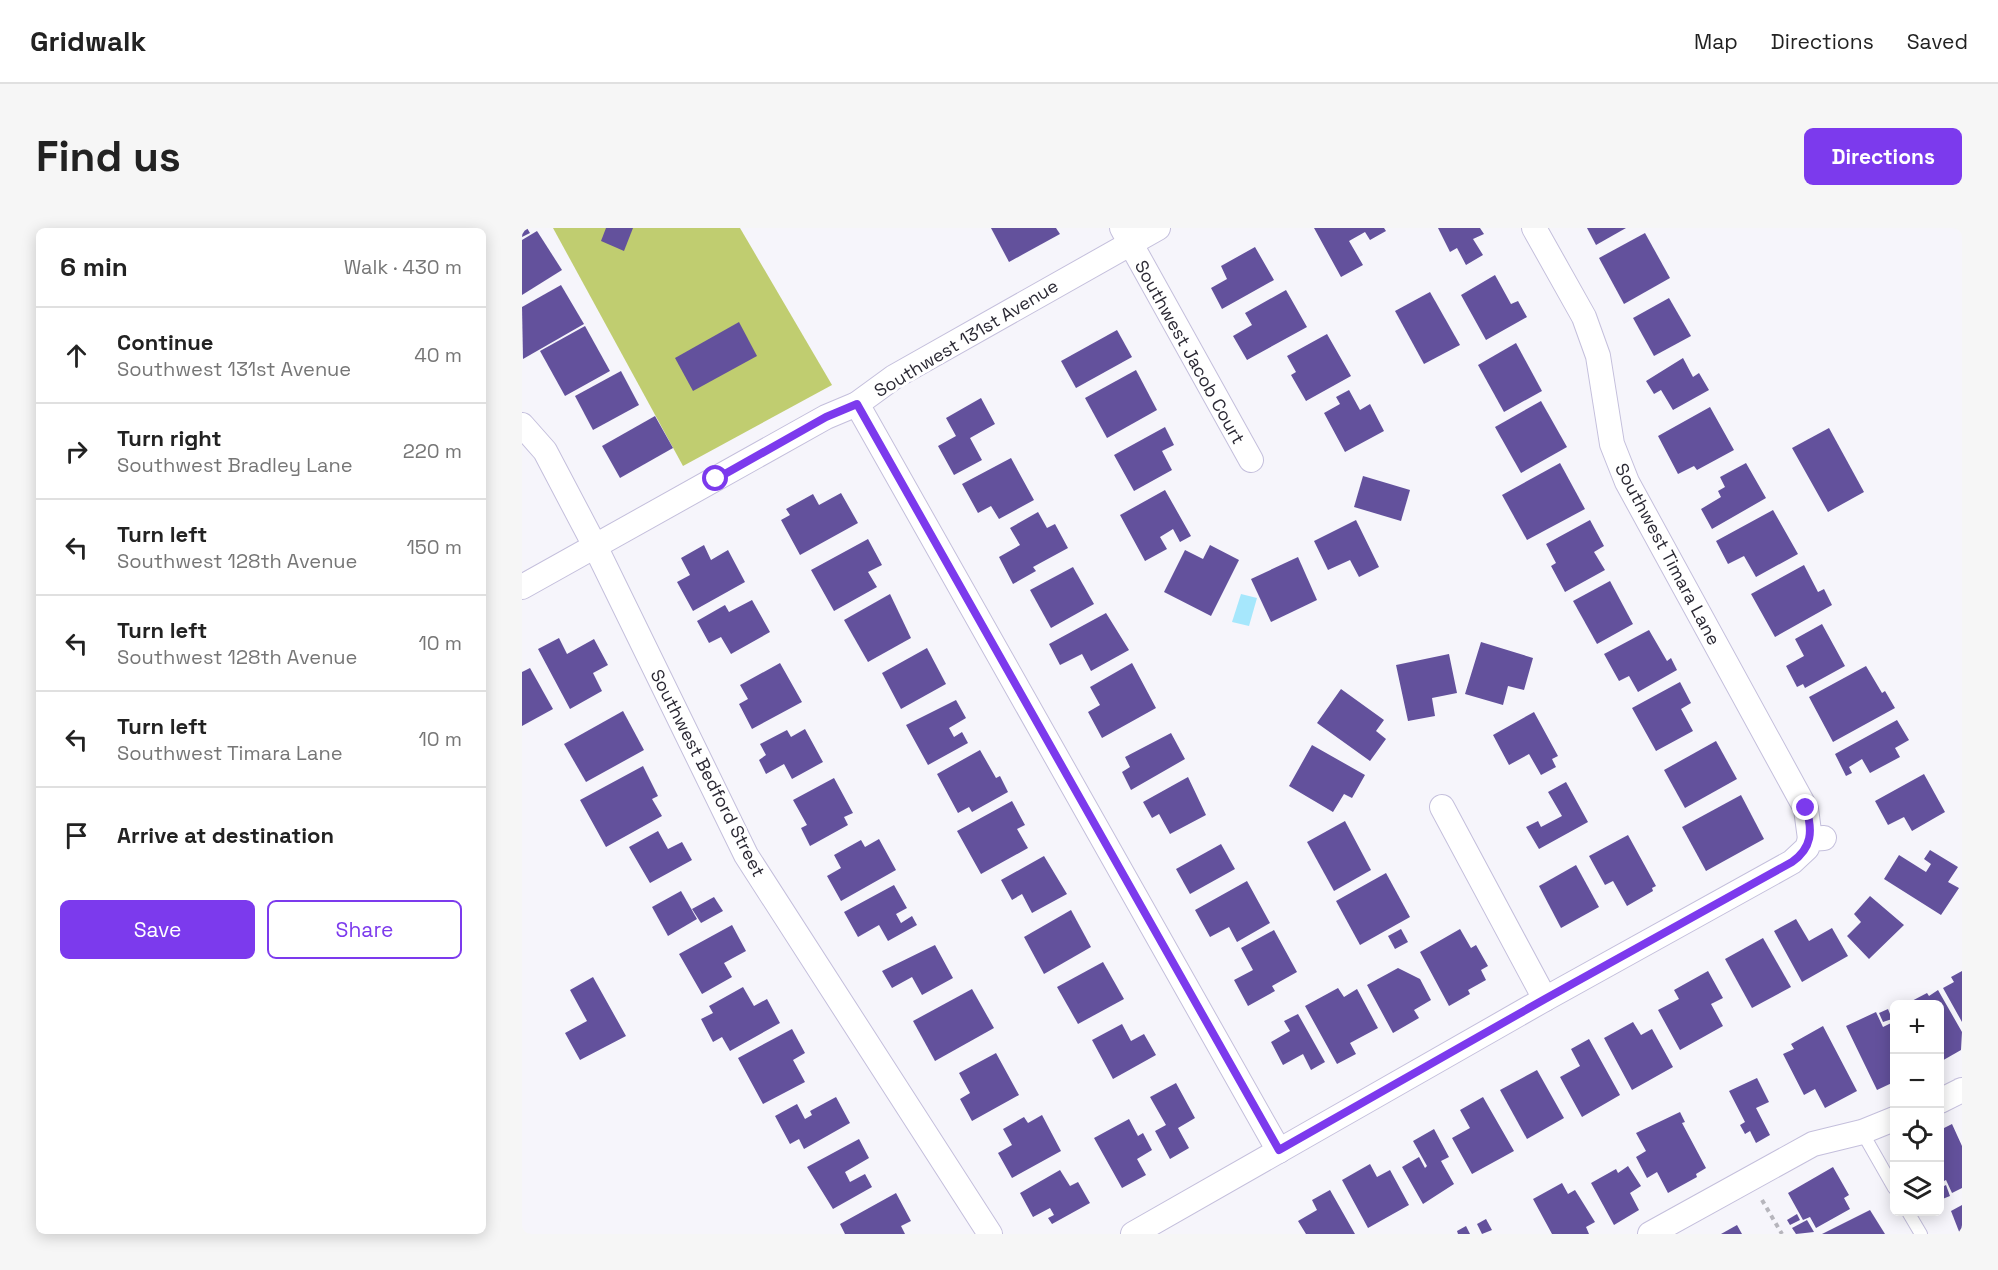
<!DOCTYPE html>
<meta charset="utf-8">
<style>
:root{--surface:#fff;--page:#f6f6f6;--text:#222;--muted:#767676;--line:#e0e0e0;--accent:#7c3aed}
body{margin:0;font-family:"Space Grotesk",sans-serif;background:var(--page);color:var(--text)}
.controls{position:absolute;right:18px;bottom:18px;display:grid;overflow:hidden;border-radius:9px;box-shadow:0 3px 15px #0003}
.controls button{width:54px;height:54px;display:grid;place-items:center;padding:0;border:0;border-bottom:2px solid var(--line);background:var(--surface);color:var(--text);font:30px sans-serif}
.stop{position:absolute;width:18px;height:18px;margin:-14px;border:4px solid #7c3aed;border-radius:50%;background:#fff}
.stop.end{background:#7c3aed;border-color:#fff;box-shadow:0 2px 6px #0008}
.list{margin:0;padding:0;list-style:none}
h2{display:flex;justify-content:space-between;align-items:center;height:78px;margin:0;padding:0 24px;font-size:26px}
h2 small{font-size:20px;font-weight:400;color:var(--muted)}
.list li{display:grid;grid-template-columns:39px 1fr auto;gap:18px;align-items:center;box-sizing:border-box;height:96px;padding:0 24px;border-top:2px solid var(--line)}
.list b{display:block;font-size:22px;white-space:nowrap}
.list p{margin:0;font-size:20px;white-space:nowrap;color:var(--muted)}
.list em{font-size:20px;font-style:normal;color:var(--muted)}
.actions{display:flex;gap:12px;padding:18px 24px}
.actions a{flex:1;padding:14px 0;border:2px solid var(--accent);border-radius:9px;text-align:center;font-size:21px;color:var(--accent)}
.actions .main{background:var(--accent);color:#fff}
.icon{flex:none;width:33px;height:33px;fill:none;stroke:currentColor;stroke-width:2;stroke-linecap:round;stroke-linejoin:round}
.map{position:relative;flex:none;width:1440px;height:1006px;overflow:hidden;border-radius:9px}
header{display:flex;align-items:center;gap:36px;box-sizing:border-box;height:84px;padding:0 30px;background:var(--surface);border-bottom:2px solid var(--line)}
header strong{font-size:28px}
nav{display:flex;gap:33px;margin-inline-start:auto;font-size:21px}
.intro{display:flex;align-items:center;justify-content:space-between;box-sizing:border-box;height:144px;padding:0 36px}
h1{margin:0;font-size:42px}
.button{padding:15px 27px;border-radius:9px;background:var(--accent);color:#fff;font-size:21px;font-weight:700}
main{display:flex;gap:36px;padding:0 36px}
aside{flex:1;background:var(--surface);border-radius:9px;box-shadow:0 3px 15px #0003}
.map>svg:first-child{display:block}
.forest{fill:#c0cd70}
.water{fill:#a6e7fc}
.building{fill:#63519c}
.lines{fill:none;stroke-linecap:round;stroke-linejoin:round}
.service-casing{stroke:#c4bfdc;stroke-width:14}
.minor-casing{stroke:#c4bfdc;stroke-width:26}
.path{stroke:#b6b5bc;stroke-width:4;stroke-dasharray:4.5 4.5;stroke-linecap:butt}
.service{stroke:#fff;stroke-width:12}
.minor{stroke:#fff;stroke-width:24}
.route{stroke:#7c3aed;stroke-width:8}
.labels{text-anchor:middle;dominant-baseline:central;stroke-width:6;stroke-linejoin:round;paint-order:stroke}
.street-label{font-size:18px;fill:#2b2934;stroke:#fff}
</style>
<header>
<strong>Gridwalk</strong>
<nav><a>Map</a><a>Directions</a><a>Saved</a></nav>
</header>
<div class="intro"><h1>Find us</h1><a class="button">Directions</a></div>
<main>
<aside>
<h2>6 min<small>Walk · 430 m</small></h2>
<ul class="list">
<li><svg class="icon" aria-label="ahead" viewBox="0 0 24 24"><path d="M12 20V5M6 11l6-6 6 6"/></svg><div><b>Continue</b><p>Southwest 131st Avenue</p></div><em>40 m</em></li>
<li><svg class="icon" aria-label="right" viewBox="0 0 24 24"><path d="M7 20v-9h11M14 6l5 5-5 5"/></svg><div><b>Turn right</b><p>Southwest Bradley Lane</p></div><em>220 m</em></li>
<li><svg class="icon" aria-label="left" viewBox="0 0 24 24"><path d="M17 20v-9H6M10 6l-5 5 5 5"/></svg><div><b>Turn left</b><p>Southwest 128th Avenue</p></div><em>150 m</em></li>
<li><svg class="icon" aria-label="left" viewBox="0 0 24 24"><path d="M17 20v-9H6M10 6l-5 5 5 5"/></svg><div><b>Turn left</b><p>Southwest 128th Avenue</p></div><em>10 m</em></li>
<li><svg class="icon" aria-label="left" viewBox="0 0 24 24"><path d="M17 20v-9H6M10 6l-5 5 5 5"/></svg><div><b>Turn left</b><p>Southwest Timara Lane</p></div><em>10 m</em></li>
<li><svg class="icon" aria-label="arrive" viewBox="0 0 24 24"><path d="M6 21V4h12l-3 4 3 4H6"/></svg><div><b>Arrive at destination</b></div></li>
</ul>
<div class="actions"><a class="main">Save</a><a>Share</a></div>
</aside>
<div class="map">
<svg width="1440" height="1006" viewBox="0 0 1440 1006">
<rect width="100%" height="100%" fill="#f6f5fb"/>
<polygon class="forest" points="31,0 218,0 310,157 161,238"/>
<polygon class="water" points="719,366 735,370 727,398 710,394"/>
<g class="building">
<polygon points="0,0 5,0 8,5 0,9"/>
<polygon points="84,0 111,0 102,23 79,13"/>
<polygon points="469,0 534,0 538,6 487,34"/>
<polygon points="792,0 862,0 864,3 848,12 843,4 827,13 841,37 819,49"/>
<polygon points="916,0 958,0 962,6 951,11 961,27 944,37 935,20 928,24"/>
<polygon points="1065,0 1104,0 1074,17"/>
<polygon points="15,3 40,42 0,67 0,12"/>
<polygon points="1123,5 1148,50 1102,76 1077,30"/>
<polygon points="733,19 752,52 700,81 689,60 705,51 699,38"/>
<polygon points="973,47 989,76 996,73 1005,89 964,112 939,67"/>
<polygon points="39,57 62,96 1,131 0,79"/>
<polygon points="764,62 785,99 725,132 711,108 730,97 723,85"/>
<polygon points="908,64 938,117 902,136 873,83"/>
<polygon points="1147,70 1169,108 1132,128 1111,90"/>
<polygon points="217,94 235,128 171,163 153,130"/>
<polygon points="63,98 88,143 43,168 18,123"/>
<polygon points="595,102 610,129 554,160 539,133"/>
<polygon points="805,106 829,148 784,173 769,147 774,144 765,128"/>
<polygon points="994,115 1020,163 982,184 956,137"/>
<polygon points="1161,130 1171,149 1177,145 1187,162 1151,182 1139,162 1132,166 1124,153"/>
<polygon points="614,142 635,182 585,210 563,170"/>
<polygon points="99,143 117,177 71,202 53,168"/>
<polygon points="827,162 838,182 848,176 862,203 823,224 802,185 818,176 814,169"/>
<polygon points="459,170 473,196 448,210 460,232 432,247 416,218 434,208 424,190"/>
<polygon points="1019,173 1045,219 999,245 973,199"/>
<polygon points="1188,179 1212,222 1175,242 1172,238 1156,246 1136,208"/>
<polygon points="133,188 151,220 98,250 80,218"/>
<polygon points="643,199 652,217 640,223 650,242 612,263 592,227"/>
<polygon points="1307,200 1342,264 1306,284 1270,220"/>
<polygon points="489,230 512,272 477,291 469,278 456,285 440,256"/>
<polygon points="1038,235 1063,281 1005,312 980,267"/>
<polygon points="1224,235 1244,270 1190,301 1179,281 1199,269 1196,263 1203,259 1198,249"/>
<polygon points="841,248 888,262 879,293 832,279"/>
<polygon points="643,262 669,308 658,314 651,301 638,309 645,321 623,333 598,287"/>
<polygon points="319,265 336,295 278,327 259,292 268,287 264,281 291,266 297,277"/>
<polygon points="1251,282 1276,326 1234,349 1222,328 1206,336 1194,313"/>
<polygon points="516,284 525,300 533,296 546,320 511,339 514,343 491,356 477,329 498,317 488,300"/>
<polygon points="834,292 857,339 837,349 828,332 806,342 792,313"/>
<polygon points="1068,292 1082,318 1072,324 1083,342 1043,364 1029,338 1034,335 1024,316"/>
<polygon points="346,311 360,337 346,344 355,359 312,383 289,342"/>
<polygon points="182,317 189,332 206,322 223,354 171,383 155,354 168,347 159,330"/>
<polygon points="688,317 717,332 689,388 642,364 663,322 681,331"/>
<polygon points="776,329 795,372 749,394 729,351"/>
<polygon points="1282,337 1296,364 1302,361 1310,377 1253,409 1229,366"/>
<polygon points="551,339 572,376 529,400 508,362"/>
<polygon points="1088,353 1111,396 1075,416 1051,373"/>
<polygon points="368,366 389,410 346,434 322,392"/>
<polygon points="230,372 248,404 209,426 199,409 187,415 175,393 203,377 207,384"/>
<polygon points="584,385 607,422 569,443 560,426 538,437 527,416"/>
<polygon points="1300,396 1323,438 1283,460 1281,456 1275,459 1264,438 1282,428 1273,411"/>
<polygon points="1127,402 1145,433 1149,430 1155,442 1116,464 1107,448 1097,453 1082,426"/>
<polygon points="37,410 45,426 72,411 86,437 71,445 80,463 48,481 16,421"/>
<polygon points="959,414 1011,430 1002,462 986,458 981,477 943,466"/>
<polygon points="405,420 424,456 379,481 360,445"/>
<polygon points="927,426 935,465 910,470 913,488 886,493 874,437"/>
<polygon points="258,435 280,474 230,501 217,476 226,471 218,457"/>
<polygon points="610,435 634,480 580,510 566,484 578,477 568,459"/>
<polygon points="1344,438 1360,465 1363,463 1373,480 1311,514 1287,469"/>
<polygon points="8,440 31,481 0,498 0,444"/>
<polygon points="1158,454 1169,475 1159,481 1171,503 1134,523 1110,480"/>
<polygon points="819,461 862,492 854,503 864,511 848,533 795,495"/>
<polygon points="434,472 444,490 427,500 432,509 440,504 446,515 406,537 384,497"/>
<polygon points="101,483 122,522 64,554 42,516"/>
<polygon points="1012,484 1036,528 1030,531 1034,539 1019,547 1007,526 987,537 971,507"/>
<polygon points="1375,492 1387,512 1373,520 1378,529 1348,545 1340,531 1327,539 1330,545 1324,548 1313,526"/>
<polygon points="283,501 301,534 270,551 262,536 244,546 237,532 244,527 238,516 265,502 269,509"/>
<polygon points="649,505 663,531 609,562 600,544 608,539 603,529"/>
<polygon points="1194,513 1215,551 1163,580 1142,542"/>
<polygon points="790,517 843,547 830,570 822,566 811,584 767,558"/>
<polygon points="458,522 474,550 478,548 486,564 450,584 447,579 436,585 415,546"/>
<polygon points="121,538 136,568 130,571 140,588 84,619 58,572"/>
<polygon points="1402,546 1423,584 1390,603 1382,589 1366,597 1353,573"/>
<polygon points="666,549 684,587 648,606 637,586 630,590 621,574"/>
<polygon points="312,550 331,585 322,589 326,597 288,618 279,600 285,597 271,572"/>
<polygon points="1044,554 1066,594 1017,621 1004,599 1016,593 1019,599 1040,588 1026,564"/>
<polygon points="1219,567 1242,611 1184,643 1160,599"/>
<polygon points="490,573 503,597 495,601 506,620 459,646 435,603"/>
<polygon points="823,593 849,642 812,663 785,614"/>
<polygon points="136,603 146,621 160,614 170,632 128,655 107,619"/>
<polygon points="1106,607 1134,658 1130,660 1131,663 1105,678 1091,653 1083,657 1067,628"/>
<polygon points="357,611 374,642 319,673 305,648 319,640 312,627 339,612 343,619"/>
<polygon points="699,616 713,641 668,666 654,641"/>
<polygon points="1408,622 1436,639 1426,654 1437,660 1419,687 1362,651 1377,627 1404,644 1409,636 1402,631"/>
<polygon points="522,628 545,666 510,685 500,666 490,672 479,652"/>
<polygon points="1054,637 1077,679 1039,700 1017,658"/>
<polygon points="864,645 888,689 838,717 814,673"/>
<polygon points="725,653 748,695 715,714 707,699 688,709 673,682"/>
<polygon points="372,657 385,680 374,686 379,695 390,688 395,697 366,713 357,697 336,709 322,684"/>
<polygon points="159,663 175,691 146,708 130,679"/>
<polygon points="1348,668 1382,697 1347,731 1325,708 1339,694 1332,686"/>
<polygon points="192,669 201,683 179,695 170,681"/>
<polygon points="549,682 569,719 522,746 502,709"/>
<polygon points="1274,691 1287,713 1310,700 1326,728 1280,754 1252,703"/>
<polygon points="210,697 224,723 202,735 210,749 180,766 157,726"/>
<polygon points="879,701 886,714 873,721 866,708"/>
<polygon points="938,701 949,720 954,717 966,738 959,742 964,752 946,762 948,766 927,778 898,724"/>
<polygon points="752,702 775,744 750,758 753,763 726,778 712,752 731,742 719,720"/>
<polygon points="1241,710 1269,759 1230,780 1203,731"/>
<polygon points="413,717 431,750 400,767 390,749 370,760 360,743"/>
<polygon points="581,734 602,771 556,796 535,759"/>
<polygon points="876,740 898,751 909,772 892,782 897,790 871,805 845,757"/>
<polygon points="1186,743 1201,770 1189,776 1201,798 1158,822 1136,782 1157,771 1152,762"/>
<polygon points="1440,743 1440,794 1421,760 1432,754 1429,749"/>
<polygon points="71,749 104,808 58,832 43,805 65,793 48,762"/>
<polygon points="221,759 232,778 245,771 258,795 208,823 200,809 191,814 179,791 191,785 187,778"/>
<polygon points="816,760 822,769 835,761 856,800 828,815 834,826 815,836 783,778"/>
<polygon points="450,761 472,800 413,833 391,793"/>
<polygon points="1416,762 1440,804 1439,822 1418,834 1418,776 1384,776 1405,765 1407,768"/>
<polygon points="1366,781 1370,791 1361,794 1357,785"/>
<polygon points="1354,784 1361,799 1371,794 1372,797 1372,854 1355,862 1324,798"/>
<polygon points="776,786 803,834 789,842 781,826 761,837 749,814 768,803 762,793"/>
<polygon points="1111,794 1119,807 1130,801 1151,839 1110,862 1082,810"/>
<polygon points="600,796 609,813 622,806 634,827 591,851 570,812"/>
<polygon points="1301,798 1335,863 1303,880 1293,861 1282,867 1261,826 1272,821 1269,816"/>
<polygon points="270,801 283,825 271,832 283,854 241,876 216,830"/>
<polygon points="1067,811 1098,867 1060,889 1038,849 1058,838 1049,821"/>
<polygon points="474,825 497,867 450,893 438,871 448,865 437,845"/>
<polygon points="1015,842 1042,890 1005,911 978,862"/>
<polygon points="1235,850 1247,874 1234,880 1248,907 1234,915 1228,903 1223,906 1218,897 1223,894 1207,863"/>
<polygon points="654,855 673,890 656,900 667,920 648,931 633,903 644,897 628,869"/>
<polygon points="314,869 328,895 282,921 277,911 268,916 253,888 275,876 283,891 290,887 288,883"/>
<polygon points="961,869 992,923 950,946 930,910 948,900 938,882"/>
<polygon points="1158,884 1163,894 1160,895 1184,940 1174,946 1175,949 1146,965 1135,944 1125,950 1114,929 1124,923 1114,905"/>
<polygon points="520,887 539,923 490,950 476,925 490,917 481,901 502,889 506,895"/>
<polygon points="607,891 616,908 621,905 630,922 615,931 624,947 600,960 572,910"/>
<polygon points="1430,896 1440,918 1440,960 1430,965 1424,952 1418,955 1418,902"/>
<polygon points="912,901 927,929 919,933 932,956 901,976 880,939 897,929 903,940 905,938 891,913"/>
<polygon points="337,911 347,930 323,944 328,954 343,946 350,959 311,981 285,939"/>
<polygon points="848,936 855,949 868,942 887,977 846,1000 820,952"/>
<polygon points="1106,938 1119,958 1108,965 1117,982 1092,997 1069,955 1094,941 1096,945"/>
<polygon points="1311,939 1327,967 1322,970 1328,981 1294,1000 1288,989 1281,992 1266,965"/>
<polygon points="538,942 548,958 556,954 568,975 530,996 526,990 532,987 528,980 511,989 498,965"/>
<polygon points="1040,955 1046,966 1053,962 1073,994 1064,999 1067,1006 1030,1006 1011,971"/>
<polygon points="1424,957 1428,968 1418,972 1418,960"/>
<polygon points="808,962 833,1006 784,1006 776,993 795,982 790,972"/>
<polygon points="374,965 389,993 379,998 383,1006 323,1006 318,996"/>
<polygon points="1440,977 1440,1006 1438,1006 1429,983"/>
<polygon points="1348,982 1363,1006 1300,1006"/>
<polygon points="1275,986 1278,992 1268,997 1265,992"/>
<polygon points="964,991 970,1002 960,1006 955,996"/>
<polygon points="1285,992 1292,1004 1274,1006 1270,1000"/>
<polygon points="1215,997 1220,1006 1199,1006"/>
<polygon points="944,998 948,1006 936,1006 935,1003"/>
</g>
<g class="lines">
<g class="service-casing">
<g id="service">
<polyline points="1340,904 1372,960"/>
<polyline points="1386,984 1399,1006"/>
</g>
</g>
<g class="minor-casing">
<g id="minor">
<polyline points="600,0 729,232"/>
<polyline points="1012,0 1062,89 1076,128 1090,216 1105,254 1284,581 1288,611"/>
<polyline points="335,176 757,923"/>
<polyline points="0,197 23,223 73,318 224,627 468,1006"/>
<polyline points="0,359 304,189 335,176 372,149 636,0"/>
<polyline points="920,579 1023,771"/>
<polyline points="1418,873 1440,862"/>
<polyline points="611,1006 1023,771 1270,634 1285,620 1288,611 1302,610"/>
<polyline points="1128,1006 1291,916 1340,904 1372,891"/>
</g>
</g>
<polyline class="path" points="1240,972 1260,1006"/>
<use href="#service" class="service"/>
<use href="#minor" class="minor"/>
</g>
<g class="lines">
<path class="route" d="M194,251L304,189L335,176L757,922L1023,771L1270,634C1290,620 1291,603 1284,580"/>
</g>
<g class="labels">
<g class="street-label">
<text transform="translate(444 110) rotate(-31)">Southwest 131st Avenue</text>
<text transform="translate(668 124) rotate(61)">Southwest Jacob Court</text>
<text transform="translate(1146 326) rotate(62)">Southwest Timara Lane</text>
<text transform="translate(186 545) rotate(63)">Southwest Bedford Street</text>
</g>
</g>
</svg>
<div class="controls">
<button>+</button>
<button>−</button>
<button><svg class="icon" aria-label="locate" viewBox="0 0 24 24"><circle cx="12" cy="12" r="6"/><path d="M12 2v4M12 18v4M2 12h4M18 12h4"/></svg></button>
<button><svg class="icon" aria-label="layers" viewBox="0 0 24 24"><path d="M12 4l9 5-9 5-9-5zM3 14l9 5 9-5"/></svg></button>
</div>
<div class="stop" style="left:194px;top:251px"></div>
<div class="stop end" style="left:1284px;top:580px"></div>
</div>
</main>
